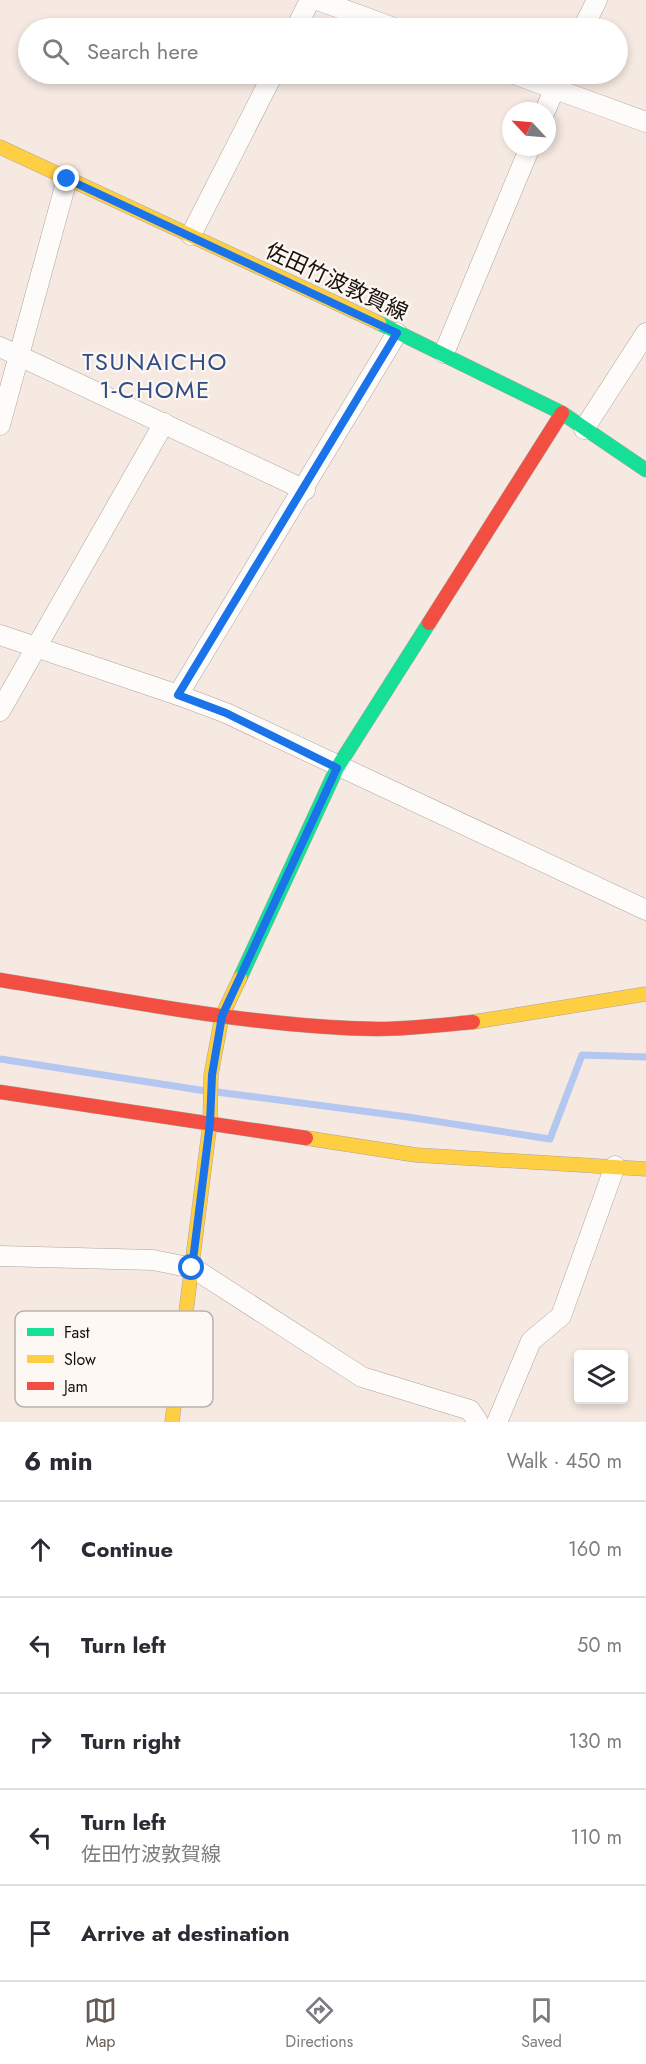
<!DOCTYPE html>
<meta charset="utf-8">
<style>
:root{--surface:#fff;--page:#f2f2f3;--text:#2b2b33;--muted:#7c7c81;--line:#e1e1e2;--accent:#665c55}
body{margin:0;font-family:Jost,"Noto Sans JP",sans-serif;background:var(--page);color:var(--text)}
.controls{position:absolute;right:18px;bottom:18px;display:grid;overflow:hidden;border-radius:6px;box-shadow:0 3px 9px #0003}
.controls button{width:54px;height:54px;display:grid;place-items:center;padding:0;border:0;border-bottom:2px solid var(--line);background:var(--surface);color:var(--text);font:30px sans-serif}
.compass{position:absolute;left:502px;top:102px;width:54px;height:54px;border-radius:50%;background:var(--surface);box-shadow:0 3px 9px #0003;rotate:296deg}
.stop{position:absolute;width:18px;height:18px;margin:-14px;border:4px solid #1a73e8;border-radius:50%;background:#fff}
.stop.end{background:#1a73e8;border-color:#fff;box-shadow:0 2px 6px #0008}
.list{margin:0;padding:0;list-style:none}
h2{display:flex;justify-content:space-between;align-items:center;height:78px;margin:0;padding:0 24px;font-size:26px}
h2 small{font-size:20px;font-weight:400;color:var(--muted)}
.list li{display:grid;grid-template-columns:39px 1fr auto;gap:18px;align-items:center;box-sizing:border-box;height:96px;padding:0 24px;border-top:2px solid var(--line)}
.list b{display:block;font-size:22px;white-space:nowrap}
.list p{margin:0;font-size:20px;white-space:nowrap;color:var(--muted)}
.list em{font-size:20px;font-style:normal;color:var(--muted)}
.icon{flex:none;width:33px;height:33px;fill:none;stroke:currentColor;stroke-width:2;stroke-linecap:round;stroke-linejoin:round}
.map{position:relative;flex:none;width:646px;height:1422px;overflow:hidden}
.search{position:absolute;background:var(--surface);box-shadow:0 3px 9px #0003;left:18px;right:18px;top:18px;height:66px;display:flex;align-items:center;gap:15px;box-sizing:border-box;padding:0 21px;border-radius:33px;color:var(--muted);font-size:22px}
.sheet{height:558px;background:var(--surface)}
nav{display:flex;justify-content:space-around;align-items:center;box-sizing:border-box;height:84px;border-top:2px solid var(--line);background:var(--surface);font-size:16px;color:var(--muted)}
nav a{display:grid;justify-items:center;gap:3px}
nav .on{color:var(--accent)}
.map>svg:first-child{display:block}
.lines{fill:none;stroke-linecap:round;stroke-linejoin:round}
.stream{stroke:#b3c7f0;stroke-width:7}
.street-casing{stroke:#aea49d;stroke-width:21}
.fast-casing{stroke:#aea49d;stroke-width:15}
.slow-casing{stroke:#aea49d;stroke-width:15}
.jam-casing{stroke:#aea49d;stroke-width:15}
.street{stroke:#fefcfa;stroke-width:20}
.fast{stroke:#16e098;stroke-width:14}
.slow{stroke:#ffcf43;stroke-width:14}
.jam{stroke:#f24e42;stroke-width:14}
.route{stroke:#1a73e8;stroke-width:8}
.labels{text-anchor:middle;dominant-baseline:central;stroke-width:4.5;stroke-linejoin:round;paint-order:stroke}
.street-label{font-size:22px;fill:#19100a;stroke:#fdf8f4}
.neighbourhood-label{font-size:24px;letter-spacing:1.5px;fill:#304d85;stroke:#fdf8f4}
.key{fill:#fdf8f4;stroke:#b9b2ae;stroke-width:1.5}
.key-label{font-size:16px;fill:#19100a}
</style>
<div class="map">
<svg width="646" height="1422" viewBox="0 0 646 1422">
<rect width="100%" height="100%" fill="#f5e9e1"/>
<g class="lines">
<g class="stream">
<polyline points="0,1059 206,1091"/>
<polyline points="217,1092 408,1117 550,1139 582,1055 646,1057"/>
</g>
<g class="street-casing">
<g id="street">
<polyline points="318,0 394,28"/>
<polyline points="296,28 310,0"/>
<polyline points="583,28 597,0"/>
<polyline points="514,74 646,122"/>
<polyline points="545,111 561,74"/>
<polyline points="191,235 273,74"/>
<polyline points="0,347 305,490"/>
<polyline points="444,353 530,147"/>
<polyline points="0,425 67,179"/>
<polyline points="584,429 646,333"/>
<polyline points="0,635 178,695 226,713 646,910"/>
<polyline points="178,695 397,333"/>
<polyline points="0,711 164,423"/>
<polyline points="0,1256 153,1260 193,1268 362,1377 470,1410 478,1422"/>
<polyline points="497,1422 531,1341 561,1316 615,1166"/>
</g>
</g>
<g class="fast-casing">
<g id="fast">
<polyline points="379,323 562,413 646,470"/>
<polyline points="240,978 337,768 429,623"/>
</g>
</g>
<g class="slow-casing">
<g id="slow">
<polyline points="0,147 379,323"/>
<polyline points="473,1022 646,994"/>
<polyline points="306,1138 416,1155 646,1169"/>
<polyline points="172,1422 210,1123 211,1075 222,1016 240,978"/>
</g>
</g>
<g class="jam-casing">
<g id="jam">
<polyline points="429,623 562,413"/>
<path d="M0,980C125,1000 251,1027 378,1029C409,1029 442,1025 473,1022"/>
<polyline points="0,1092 306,1138"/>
</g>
</g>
<use href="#street" class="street"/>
<use href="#fast" class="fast"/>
<use href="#slow" class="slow"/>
<use href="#jam" class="jam"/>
</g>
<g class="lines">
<polyline class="route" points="67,179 397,333 178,695 226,713 337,768 222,1016 212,1075 210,1123 192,1268"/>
</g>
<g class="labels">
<g class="street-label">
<text transform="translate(337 281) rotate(25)">佐田竹波敦賀線</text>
</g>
<g class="neighbourhood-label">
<text x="155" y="361">TSUNAICHO<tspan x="155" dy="28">1-CHOME</tspan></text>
</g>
</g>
<rect x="15" y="1311" width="198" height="96" rx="9" class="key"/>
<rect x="27" y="1328" width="27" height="8" fill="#16e098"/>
<rect x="27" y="1355" width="27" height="8" fill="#ffcf43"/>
<rect x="27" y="1382" width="27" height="8" fill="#f24e42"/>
<g class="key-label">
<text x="64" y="1338">Fast</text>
<text x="64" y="1365">Slow</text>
<text x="64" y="1392">Jam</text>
</g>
</svg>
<div class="controls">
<button><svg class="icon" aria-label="layers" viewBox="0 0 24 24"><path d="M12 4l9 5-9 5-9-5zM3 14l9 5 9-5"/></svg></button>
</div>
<svg class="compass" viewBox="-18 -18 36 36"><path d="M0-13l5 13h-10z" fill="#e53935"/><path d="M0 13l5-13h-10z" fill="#7c7c81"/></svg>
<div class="stop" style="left:192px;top:1268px"></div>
<div class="stop end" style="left:67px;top:179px"></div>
<div class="search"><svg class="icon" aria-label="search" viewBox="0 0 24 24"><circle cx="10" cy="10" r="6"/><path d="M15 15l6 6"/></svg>Search here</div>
</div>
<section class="sheet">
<h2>6 min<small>Walk · 450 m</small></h2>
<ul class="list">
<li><svg class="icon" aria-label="ahead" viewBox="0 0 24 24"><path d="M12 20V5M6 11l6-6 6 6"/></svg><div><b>Continue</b></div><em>160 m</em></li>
<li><svg class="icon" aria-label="left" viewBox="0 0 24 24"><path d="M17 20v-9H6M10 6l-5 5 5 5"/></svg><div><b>Turn left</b></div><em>50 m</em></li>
<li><svg class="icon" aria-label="right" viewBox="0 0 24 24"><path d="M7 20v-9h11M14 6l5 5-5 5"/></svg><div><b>Turn right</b></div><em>130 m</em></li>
<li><svg class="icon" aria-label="left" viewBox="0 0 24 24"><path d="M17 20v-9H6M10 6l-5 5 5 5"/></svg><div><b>Turn left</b><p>佐田竹波敦賀線</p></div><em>110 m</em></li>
<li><svg class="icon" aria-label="arrive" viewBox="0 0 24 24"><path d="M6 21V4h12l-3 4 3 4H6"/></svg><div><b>Arrive at destination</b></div></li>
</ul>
</section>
<nav>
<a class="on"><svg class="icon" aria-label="map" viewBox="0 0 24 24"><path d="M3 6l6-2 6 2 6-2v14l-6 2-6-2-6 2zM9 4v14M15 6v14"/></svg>Map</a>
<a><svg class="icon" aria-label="directions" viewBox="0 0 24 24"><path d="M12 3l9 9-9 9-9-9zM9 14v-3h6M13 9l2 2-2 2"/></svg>Directions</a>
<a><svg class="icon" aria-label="saved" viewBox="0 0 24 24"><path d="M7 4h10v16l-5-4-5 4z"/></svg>Saved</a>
</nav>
